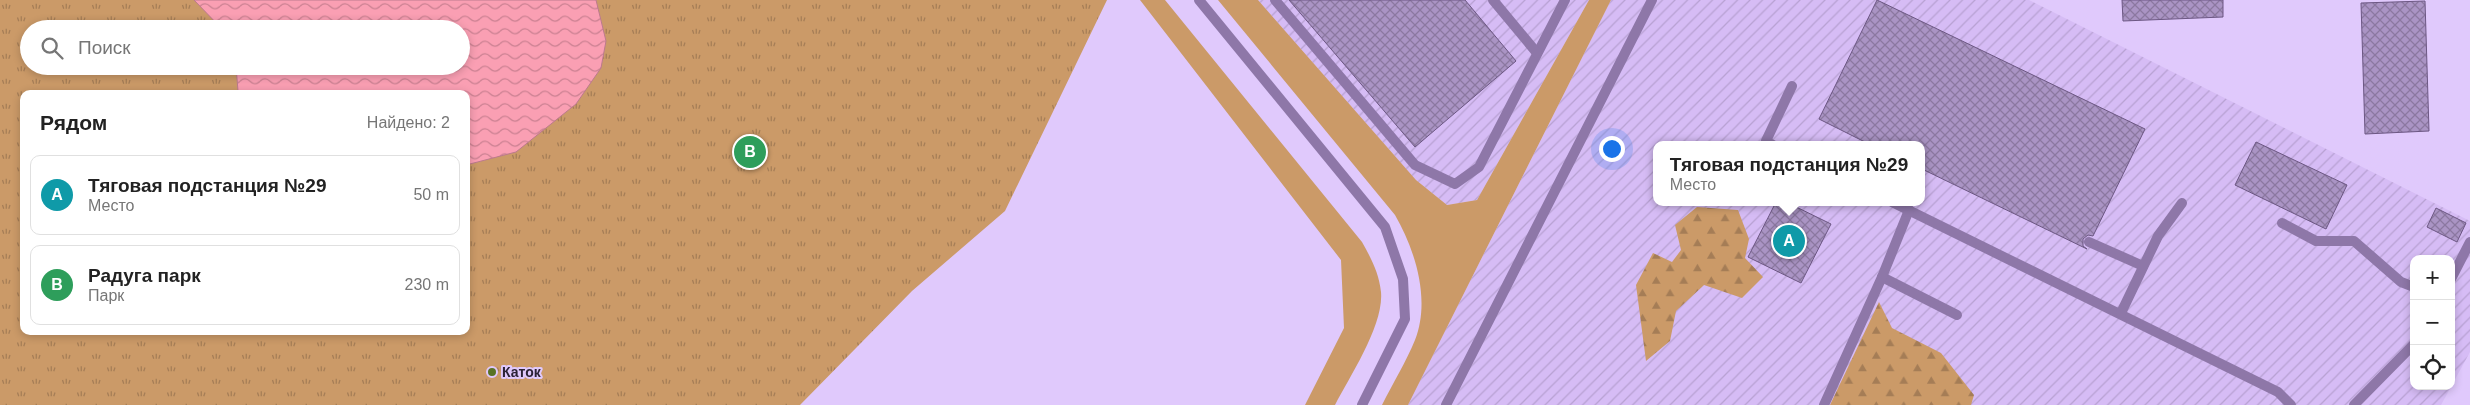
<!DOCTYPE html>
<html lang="ru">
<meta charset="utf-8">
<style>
:root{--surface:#fff;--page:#f6f6f6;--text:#222;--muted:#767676;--line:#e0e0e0;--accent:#7c3aed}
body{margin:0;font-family:Helvetica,sans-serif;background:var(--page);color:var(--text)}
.controls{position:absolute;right:15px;bottom:15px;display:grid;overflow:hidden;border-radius:10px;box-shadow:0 2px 8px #0003}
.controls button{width:45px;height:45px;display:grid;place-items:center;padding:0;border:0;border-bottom:1px solid var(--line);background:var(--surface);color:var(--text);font:25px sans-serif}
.you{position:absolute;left:1611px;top:148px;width:18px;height:18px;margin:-12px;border:4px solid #fff;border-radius:50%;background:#1a73e8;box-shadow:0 0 0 8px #1a73e833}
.badge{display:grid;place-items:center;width:32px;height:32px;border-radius:50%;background:var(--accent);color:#fff;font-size:16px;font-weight:700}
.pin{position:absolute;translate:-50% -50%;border:2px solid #fff;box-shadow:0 1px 5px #0006}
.popup{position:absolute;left:1653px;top:141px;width:272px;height:65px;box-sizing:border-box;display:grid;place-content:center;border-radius:10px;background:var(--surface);filter:drop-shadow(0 1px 4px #0005);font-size:16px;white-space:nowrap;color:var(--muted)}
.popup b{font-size:19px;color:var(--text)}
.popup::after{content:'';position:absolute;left:50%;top:100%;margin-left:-10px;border:10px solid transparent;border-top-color:var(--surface)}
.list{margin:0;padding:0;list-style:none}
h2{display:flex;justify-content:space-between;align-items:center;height:65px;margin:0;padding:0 20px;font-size:21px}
h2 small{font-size:16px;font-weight:400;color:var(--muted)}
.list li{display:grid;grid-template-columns:32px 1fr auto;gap:15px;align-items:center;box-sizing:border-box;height:80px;margin:0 10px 10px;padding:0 10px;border:1px solid var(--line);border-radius:10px}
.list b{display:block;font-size:19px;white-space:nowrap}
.list p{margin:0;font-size:16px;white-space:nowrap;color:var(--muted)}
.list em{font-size:16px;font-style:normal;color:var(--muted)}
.icon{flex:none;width:28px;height:28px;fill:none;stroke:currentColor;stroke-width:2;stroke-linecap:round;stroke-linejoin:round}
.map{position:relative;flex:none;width:2470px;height:405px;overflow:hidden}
.search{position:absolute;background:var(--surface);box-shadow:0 2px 8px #0003;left:20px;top:20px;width:450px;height:55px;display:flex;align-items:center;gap:12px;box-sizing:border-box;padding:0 18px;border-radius:28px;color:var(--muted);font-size:19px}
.panel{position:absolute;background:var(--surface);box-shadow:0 2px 8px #0003;left:20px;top:90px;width:450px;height:245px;border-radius:10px}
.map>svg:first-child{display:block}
.industrial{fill:url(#industrial-furrows);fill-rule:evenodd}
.grass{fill:#cb9a68}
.forest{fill:url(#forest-firs)}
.park{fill:url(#park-tufts);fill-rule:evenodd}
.water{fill:url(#water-waves);stroke:#bc7a8d}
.building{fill:url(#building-cross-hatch);stroke:#6c5783}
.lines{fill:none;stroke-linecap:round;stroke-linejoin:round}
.lane{stroke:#8e77a8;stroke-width:10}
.street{stroke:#8e77a8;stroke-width:10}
.poi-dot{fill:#597225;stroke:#e0c9fc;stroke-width:2}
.labels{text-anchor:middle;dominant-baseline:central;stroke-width:4;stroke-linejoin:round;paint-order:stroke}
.poi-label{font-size:14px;font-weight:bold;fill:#2b2235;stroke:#e0c9fc;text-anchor:start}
</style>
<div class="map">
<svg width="2470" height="405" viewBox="0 0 2470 405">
<defs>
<pattern id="industrial-furrows" width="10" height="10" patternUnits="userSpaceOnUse" patternTransform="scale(1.25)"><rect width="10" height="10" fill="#d6bcf5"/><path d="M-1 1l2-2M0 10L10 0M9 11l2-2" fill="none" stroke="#b8a1d3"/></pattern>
<pattern id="forest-firs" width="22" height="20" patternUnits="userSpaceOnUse" patternTransform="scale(1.25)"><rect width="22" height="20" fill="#cb9a68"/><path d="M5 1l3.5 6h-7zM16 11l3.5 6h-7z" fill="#a57d56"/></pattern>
<pattern id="park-tufts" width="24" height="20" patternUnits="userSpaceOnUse" patternTransform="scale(1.25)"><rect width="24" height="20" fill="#cb9a68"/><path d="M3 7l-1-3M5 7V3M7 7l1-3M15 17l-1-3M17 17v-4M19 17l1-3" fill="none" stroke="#a57d56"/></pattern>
<pattern id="water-waves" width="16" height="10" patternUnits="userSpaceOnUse" patternTransform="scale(1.25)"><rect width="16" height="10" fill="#fa9fb3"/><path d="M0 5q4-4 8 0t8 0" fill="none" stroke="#cb8192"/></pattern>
<pattern id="building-cross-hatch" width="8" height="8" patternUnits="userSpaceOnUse" patternTransform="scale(1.25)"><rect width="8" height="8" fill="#aa94c4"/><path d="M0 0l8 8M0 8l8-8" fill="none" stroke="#8b78a0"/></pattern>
</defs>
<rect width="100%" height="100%" fill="#e0c9fc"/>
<g class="industrial">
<polygon points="1258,0 1589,0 1477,200 1447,205 1416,180"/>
<path d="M1611,0H2029L2470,221V352L2441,405H1408ZM1656,145H1922V202H1656ZM2414,259H2451V386H2414Z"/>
</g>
<g class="grass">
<path d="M1140,0H1165L1362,242C1371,258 1379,273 1381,292C1384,325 1350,376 1335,405H1305L1344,328L1341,260Z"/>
<path d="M1218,0H1258L1416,180L1447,205L1477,200L1589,0H1611L1408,405H1382C1393,383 1406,362 1415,340C1431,299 1415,250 1395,215Z"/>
</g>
<g class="forest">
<polygon points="1697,207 1738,210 1749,239 1745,258 1763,277 1742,298 1704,285 1676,311 1670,341 1646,361 1636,285 1653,253 1672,262 1681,250 1675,225"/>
<polygon points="1879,302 1892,328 1941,353 1974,395 1971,405 1830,405"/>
</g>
<path class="park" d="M0,0H1107L1005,211L912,291L800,405H0ZM29,29H461V66H29ZM24,94H466V331H24Z"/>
<polygon class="water" points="194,0 596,0 606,41 601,68 576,104 516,152 466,165 466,94 242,94 238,91 236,66 461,66 461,29 222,29"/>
<g class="building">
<polygon points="1289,0 1465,0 1516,61 1415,147"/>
<polygon points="1877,0 2145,129 2093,236 2088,235 2083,239 2083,246 2087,249 1922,169 1922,145 1871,145 1819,119"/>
<polygon points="2122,0 2223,0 2223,17 2123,21"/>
<polygon points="2425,1 2429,131 2365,134 2361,3"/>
<polygon points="2256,142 2347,185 2326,229 2235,185"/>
<polygon points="1776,202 1786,202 1831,224 1801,283 1748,257"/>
<polygon points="2436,208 2466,223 2457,242 2427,227"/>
</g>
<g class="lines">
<g class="lane">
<polyline points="1275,0 1415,165 1455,184 1479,167 1565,0"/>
<polyline points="1493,0 1537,53"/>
<polyline points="1773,145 1766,141 1792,86"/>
<polyline points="1892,202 2278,392 2291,405"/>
<polyline points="2282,223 2316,241 2354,241 2401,282 2414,287"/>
<polyline points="2089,242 2143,266"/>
<polyline points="1882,277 1957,315"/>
<polyline points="2451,279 2470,242"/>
<polyline points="2121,313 2158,236 2182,203"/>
<polyline points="1446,405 1652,0"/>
<polyline points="1824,405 1882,277 1909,210"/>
<polyline points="2354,405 2414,344"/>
</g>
<polyline class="street" points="1199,0 1385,227 1403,279 1405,319 1362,405"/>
</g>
<circle class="poi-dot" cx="492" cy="372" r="5"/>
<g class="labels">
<g class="poi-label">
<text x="502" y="372">Каток</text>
</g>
</g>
</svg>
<div class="controls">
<button>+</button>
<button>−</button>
<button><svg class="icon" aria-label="locate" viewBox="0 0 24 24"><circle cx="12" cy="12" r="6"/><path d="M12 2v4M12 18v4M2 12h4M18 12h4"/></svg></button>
</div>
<div class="you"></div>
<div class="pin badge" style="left:1789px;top:241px;background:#0f9aa8">A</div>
<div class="popup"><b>Тяговая подстанция №29</b>Место</div>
<div class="pin badge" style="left:750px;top:152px;background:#2e9e5b">B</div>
<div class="search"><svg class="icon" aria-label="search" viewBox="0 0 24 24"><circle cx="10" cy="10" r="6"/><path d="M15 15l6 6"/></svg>Поиск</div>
<section class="panel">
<h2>Рядом<small>Найдено: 2</small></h2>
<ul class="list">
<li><span class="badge" style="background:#0f9aa8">A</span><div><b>Тяговая подстанция №29</b><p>Место</p></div><em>50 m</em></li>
<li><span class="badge" style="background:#2e9e5b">B</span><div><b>Радуга парк</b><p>Парк</p></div><em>230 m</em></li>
</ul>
</section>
</div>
